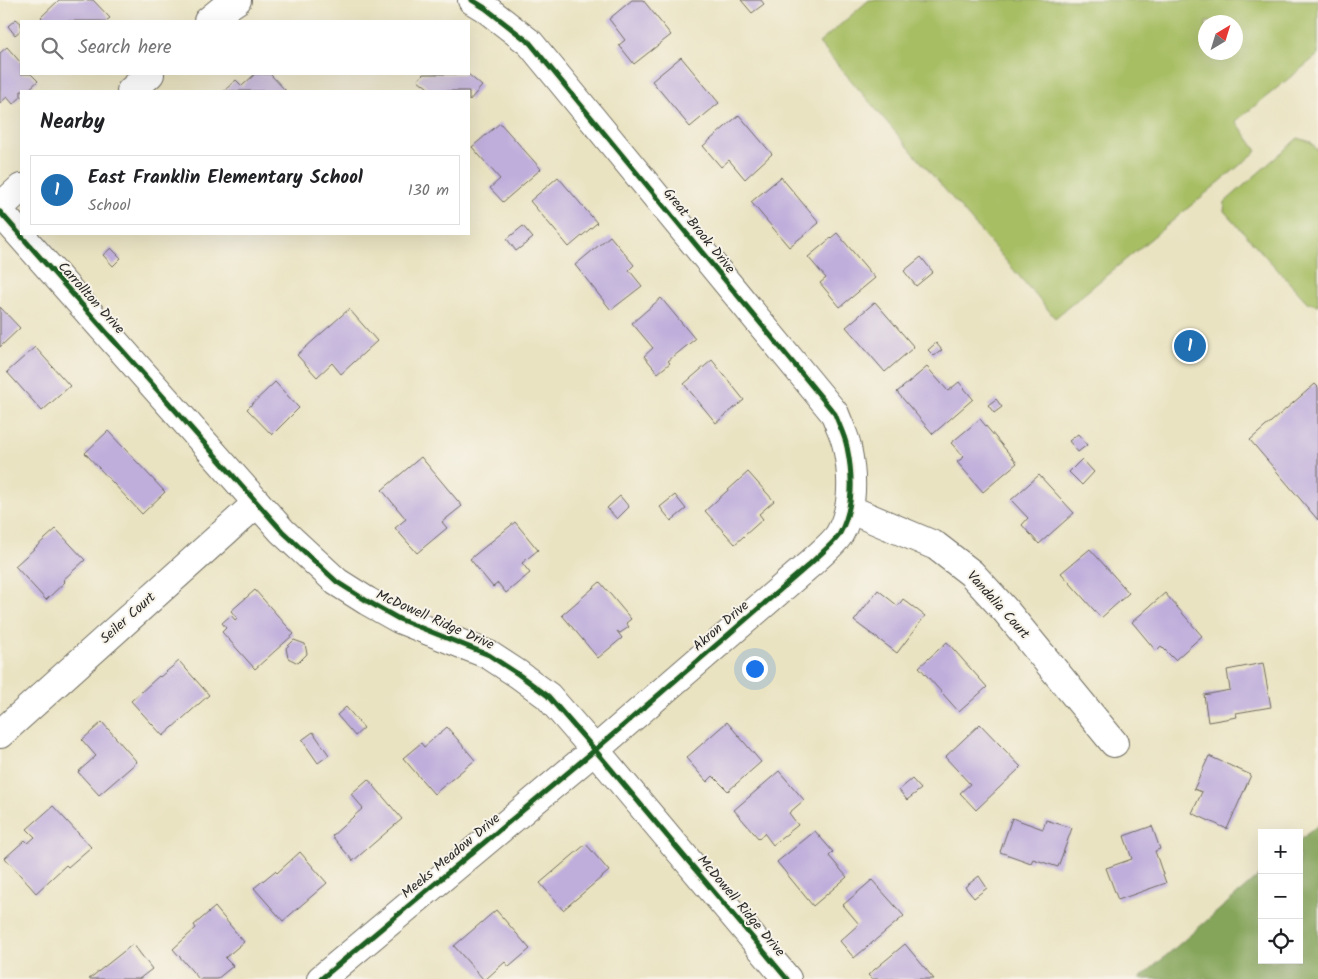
<!DOCTYPE html>
<meta charset="utf-8">
<style>
:root{--surface:#fff;--page:#f2f2f2;--text:#202124;--muted:#757577;--line:#e0e0e0;--accent:#1f6fb2}
body{margin:0;font-family:Kalam,sans-serif;background:var(--page);color:var(--text)}
.controls{position:absolute;right:15px;bottom:15px;display:grid;overflow:hidden;border-radius:0px;box-shadow:0 5px 20px #0002}
.controls button{width:45px;height:45px;display:grid;place-items:center;padding:0;border:0;border-bottom:1px solid var(--line);background:var(--surface);color:var(--text);font:25px sans-serif}
.compass{position:absolute;left:1198px;top:15px;width:45px;height:45px;border-radius:50%;background:var(--surface);box-shadow:0 5px 20px #0002;rotate:38deg}
.you{position:absolute;left:754px;top:668px;width:18px;height:18px;margin:-12px;border:4px solid #fff;border-radius:50%;background:#1a73e8;box-shadow:0 0 0 8px #1a73e833}
.badge{display:grid;place-items:center;width:32px;height:32px;border-radius:50%;background:var(--accent);color:#fff;font-size:16px;font-weight:700}
.pin{position:absolute;translate:-50% -50%;border:2px solid #fff;box-shadow:0 1px 5px #0006}
.list{margin:0;padding:0;list-style:none}
h2{display:flex;justify-content:space-between;align-items:center;height:65px;margin:0;padding:0 20px;font-size:21px}
h2 small{font-size:16px;font-weight:400;color:var(--muted)}
.list li{display:grid;grid-template-columns:32px 1fr auto;gap:15px;align-items:center;box-sizing:border-box;height:70px;margin:0 10px 10px;padding:0 10px;border:1px solid var(--line);border-radius:0px}
.list b{display:block;font-size:19px;white-space:nowrap}
.list p{margin:0;font-size:16px;white-space:nowrap;color:var(--muted)}
.list em{font-size:16px;font-style:normal;color:var(--muted)}
.icon{flex:none;width:28px;height:28px;fill:none;stroke:currentColor;stroke-width:2;stroke-linecap:round;stroke-linejoin:round}
.map{position:relative;flex:none;width:1318px;height:979px;overflow:hidden}
.search{position:absolute;background:var(--surface);box-shadow:0 5px 20px #0002;left:20px;top:20px;width:450px;height:55px;display:flex;align-items:center;gap:12px;box-sizing:border-box;padding:0 18px;border-radius:0px;color:var(--muted);font-size:19px}
.panel{position:absolute;background:var(--surface);box-shadow:0 5px 20px #0002;left:20px;top:90px;width:450px;height:145px;border-radius:0px}
.map>svg:first-child{display:block}
.green{fill:#a7be64;stroke:#697448;fill-rule:evenodd}
.forest{fill:#85a55a;stroke:#586842}
.building{fill:#bfaedb}
.lines{fill:none;stroke-linecap:round;stroke-linejoin:round}
.street-casing{stroke:#6e6b60;stroke-width:30}
.street{stroke:#fff;stroke-width:28}
.cycleway-casing{stroke:#f7f3e8;stroke-width:8}
.cycleway{stroke:#1b5e20;stroke-width:5}
.labels{text-anchor:middle;dominant-baseline:central;stroke-width:4;stroke-linejoin:round;paint-order:stroke}
.street-label{font-size:14px;fill:#2b2b2b;stroke:#f7f3e8}
</style>
<div class="map">
<svg width="1318" height="979" viewBox="0 0 1318 979">
<rect width="100%" height="100%" fill="#f7f3e8"/>
<filter id="ink" filterUnits="userSpaceOnUse"><feTurbulence type="fractalNoise" baseFrequency=".02" numOctaves="2"/><feDisplacementMap in="SourceGraphic" scale="10" xChannelSelector="R" yChannelSelector="G"/><feConvolveMatrix kernelMatrix="1 2 1 2 8 2 1 2 1" color-interpolation-filters="sRGB"/></filter>
<filter id="wash" filterUnits="userSpaceOnUse"><feTurbulence type="fractalNoise" baseFrequency=".0096" numOctaves="4" result="noise"/><feDisplacementMap in="SourceGraphic" scale="20" xChannelSelector="R" yChannelSelector="G"/><feGaussianBlur stdDeviation="1.12" result="paint"/><feColorMatrix in="noise" values="0 0 0 0 0 0 0 0 0 0 0 0 0 0 0 0 0 1.4 0 .05"/><feComposite in="paint" operator="in"/></filter>
<g filter="url(#wash)">
<rect width="100%" height="100%" fill="#eae3c2"/>
<g class="green">
<path d="M869,0H1318V55L1236,121L1257,151L1055,318L819,43ZM1206,22H1236V52H1206Z"/>
<polygon points="1298,138 1311,142 1318,151 1318,305 1308,303 1224,211 1225,202"/>
</g>
<polygon class="forest" points="1318,825 1318,979 1139,979 1262,873 1262,960 1299,960 1299,841"/>
<g id="blocks">
<g class="building">
<polygon points="59,0 93,0 110,18 106,21 45,21 41,17"/>
<polygon points="632,0 643,0 671,35 634,64 619,45 625,40 609,19"/>
<polygon points="741,0 761,0 764,4 752,13"/>
<polygon points="16,19 21,23 21,30 15,35 8,26"/>
<polygon points="7,47 21,63 21,74 31,74 38,81 27,91 21,91 21,97 13,104 7,97 0,103 0,53"/>
<polygon points="681,57 719,103 690,127 652,81"/>
<polygon points="255,74 270,74 286,91 224,91 236,80 242,86"/>
<polygon points="423,74 468,74 482,86 469,101 469,91 432,91 418,80"/>
<polygon points="739,115 772,154 745,179 729,160 721,167 703,146"/>
<polygon points="500,123 541,169 503,202 490,188 500,179 472,147"/>
<polygon points="558,177 597,223 569,247 530,201"/>
<polygon points="781,177 819,223 789,247 751,202"/>
<polygon points="523,226 533,238 516,251 507,239"/>
<polygon points="837,233 875,278 840,307 820,283 826,278 808,257"/>
<polygon points="610,236 634,265 629,270 642,286 611,310 575,265"/>
<polygon points="111,248 121,258 113,266 103,255"/>
<polygon points="921,257 933,272 916,286 904,271"/>
<polygon points="661,298 695,339 668,361 670,363 658,373 644,356 653,348 632,323"/>
<polygon points="875,302 914,347 885,372 846,327"/>
<polygon points="0,307 20,328 0,347"/>
<polygon points="349,309 377,341 341,374 332,363 317,377 297,355"/>
<polygon points="936,343 942,350 934,356 928,350"/>
<polygon points="35,347 70,386 42,411 7,372"/>
<polygon points="712,360 744,400 716,423 684,384"/>
<polygon points="927,367 948,391 959,382 973,399 933,434 897,392"/>
<polygon points="275,382 299,408 272,435 247,409"/>
<polygon points="1315,384 1318,387 1318,520 1250,440"/>
<polygon points="996,399 1002,407 994,413 988,405"/>
<polygon points="980,419 1017,463 983,492 957,462 964,457 951,443"/>
<polygon points="108,431 165,492 142,514 85,453"/>
<polygon points="1078,434 1087,445 1078,452 1069,441"/>
<polygon points="421,457 462,506 442,522 447,528 417,553 395,528 406,519 382,490"/>
<polygon points="1082,459 1094,472 1082,485 1069,472"/>
<polygon points="748,472 774,501 759,514 763,519 735,544 705,511"/>
<polygon points="1039,475 1074,513 1039,544 1022,525 1028,518 1011,500"/>
<polygon points="675,495 686,509 671,521 660,507"/>
<polygon points="620,496 629,507 617,519 607,508"/>
<polygon points="515,522 538,550 522,563 530,573 506,593 498,583 493,587 470,559"/>
<polygon points="56,529 85,560 63,580 65,582 46,600 15,566"/>
<polygon points="1090,549 1129,593 1101,618 1061,573"/>
<polygon points="600,582 631,619 626,623 629,627 620,633 617,631 622,638 598,658 562,615"/>
<polygon points="255,590 294,634 255,669 222,632 226,628 222,623 231,615 235,620 237,618 231,611"/>
<polygon points="878,590 898,606 903,599 925,616 897,653 854,621"/>
<polygon points="1165,593 1202,636 1175,660 1161,646 1156,651 1132,622"/>
<polygon points="294,640 305,644 307,654 298,663 288,658 286,648"/>
<polygon points="947,642 987,687 959,712 919,667"/>
<polygon points="179,661 209,695 163,736 131,701 159,676 160,677"/>
<polygon points="1263,663 1271,707 1236,713 1237,717 1208,722 1204,695 1230,690 1227,670"/>
<polygon points="346,707 364,728 355,736 337,715"/>
<polygon points="102,722 137,762 99,795 78,772 96,756 82,740"/>
<polygon points="727,722 761,762 728,791 713,776 707,782 686,758"/>
<polygon points="980,724 1021,767 976,810 960,793 970,784 945,757"/>
<polygon points="447,727 475,760 434,794 403,758 421,743 424,747"/>
<polygon points="313,732 329,755 318,763 302,740"/>
<polygon points="1209,756 1251,775 1227,829 1192,813 1202,792 1194,789"/>
<polygon points="779,771 804,800 789,813 798,825 773,845 764,833 759,839 734,810"/>
<polygon points="368,779 402,819 353,861 332,836 363,808 351,794"/>
<polygon points="912,779 921,789 907,800 899,790"/>
<polygon points="53,806 91,847 68,867 66,865 36,893 5,858 25,840 28,843 35,837 27,829"/>
<polygon points="1012,818 1043,829 1046,820 1072,828 1058,867 1033,859 1031,863 1000,852"/>
<polygon points="1152,826 1160,849 1155,851 1166,883 1118,900 1106,868 1132,859 1124,836"/>
<polygon points="815,831 833,852 829,856 847,877 813,906 777,862"/>
<polygon points="586,844 609,871 563,910 540,883"/>
<polygon points="300,852 327,883 283,921 254,888 275,871 277,873"/>
<polygon points="979,876 987,888 974,898 965,887"/>
<polygon points="872,880 904,916 854,958 840,941 859,924 843,905"/>
<polygon points="215,907 244,942 225,958 233,966 217,979 199,979 173,949 196,928 194,925"/>
<polygon points="496,910 530,949 509,967 505,962 486,979 483,979 454,946"/>
<polygon points="133,944 152,969 139,979 89,979"/>
<polygon points="905,944 934,979 872,979 868,975"/>
</g>
</g>
</g>
<g filter="url(#ink)">
<use href="#blocks" fill-opacity="0" stroke="#6e6b60" stroke-width="1"/>
<g class="lines">
<g class="street-casing">
<g id="street">
<polyline points="208,21 219,12 237,0"/>
<polyline points="131,91 150,74"/>
<polyline points="0,207 21,188"/>
<polyline points="0,212 282,531 337,582 367,601 399,619 489,655 518,674 548,696 595,750 787,979"/>
<polyline points="849,509 936,546 971,573 1005,610 1114,743"/>
<polyline points="0,734 257,503"/>
<path d="M321,979L595,750L811,563C820,554 832,545 839,535C854,509 853,476 847,447C845,436 839,425 835,414L530,43L485,8L472,0"/>
</g>
</g>
<use href="#street" class="street"/>
<g class="cycleway-casing">
<g id="cycleway">
<polyline points="0,212 282,531 337,582 367,601 399,619 489,655 518,674 548,696 595,750 787,979"/>
<path d="M321,979L595,750L811,563C820,554 832,545 839,535C854,509 853,476 847,447C845,436 839,425 835,414L530,43L485,8L472,0"/>
</g>
</g>
<use href="#cycleway" class="cycleway"/>
</g>
</g>
<g class="labels">
<g class="street-label">
<text transform="translate(699 231) rotate(51)">Great Brook Drive</text>
<text transform="translate(91 298) rotate(48)">Carrollton Drive</text>
<text transform="translate(998 605) rotate(48)">Vandalia Court</text>
<text transform="translate(128 618) rotate(-42)">Seiler Court</text>
<text transform="translate(435 620) rotate(24)">McDowell Ridge Drive</text>
<text transform="translate(721 626) rotate(-41)">Akron Drive</text>
<text transform="translate(451 856) rotate(-40)">Meeks Meadow Drive</text>
<text transform="translate(741 906) rotate(50)">McDowell Ridge Drive</text>
</g>
</g>
</svg>
<div class="controls">
<button>+</button>
<button>−</button>
<button><svg class="icon" aria-label="locate" viewBox="0 0 24 24"><circle cx="12" cy="12" r="6"/><path d="M12 2v4M12 18v4M2 12h4M18 12h4"/></svg></button>
</div>
<svg class="compass" viewBox="-18 -18 36 36"><path d="M0-13l5 13h-10z" fill="#e53935"/><path d="M0 13l5-13h-10z" fill="#757577"/></svg>
<div class="you"></div>
<div class="pin badge" style="left:1190px;top:346px">1</div>
<div class="search"><svg class="icon" aria-label="search" viewBox="0 0 24 24"><circle cx="10" cy="10" r="6"/><path d="M15 15l6 6"/></svg>Search here</div>
<section class="panel">
<h2>Nearby<small></small></h2>
<ul class="list">
<li><span class="badge">1</span><div><b>East Franklin Elementary School</b><p>School</p></div><em>130 m</em></li>
</ul>
</section>
</div>
